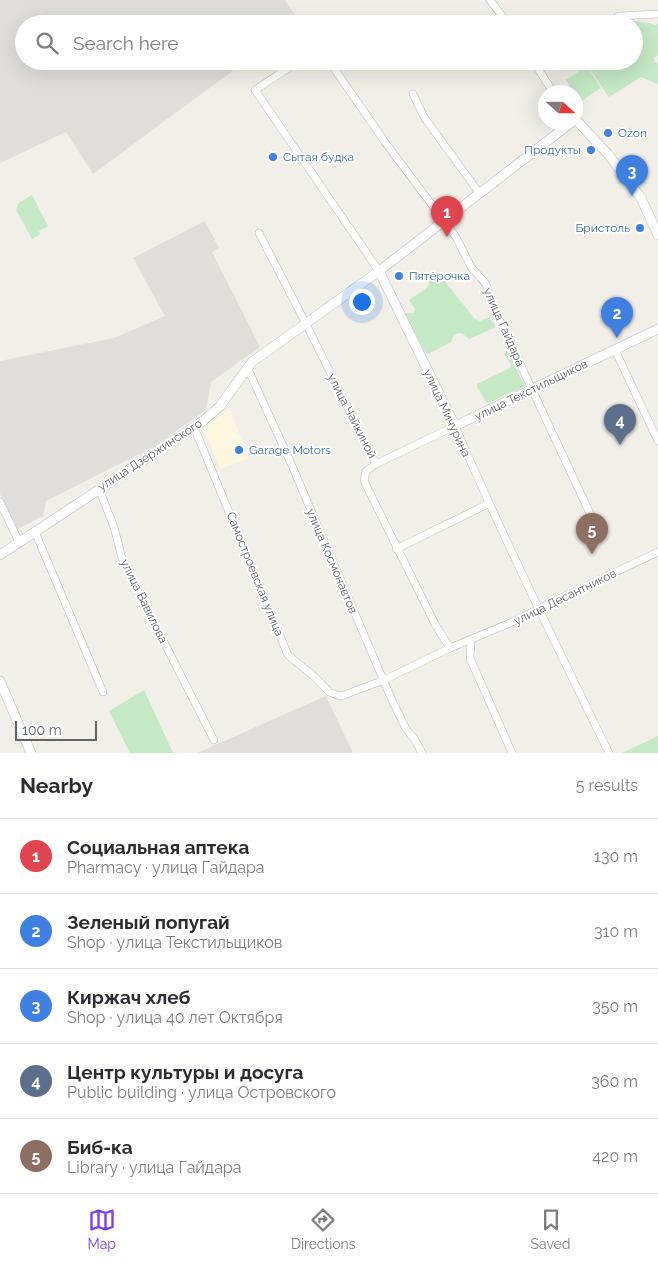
<!DOCTYPE html>
<meta charset="utf-8">
<style>
:root{--surface:#fff;--page:#f7f7f7;--text:#2b2b33;--muted:#7c7c81;--line:#e1e1e2;--accent:#7c3aed}
body{margin:0;font-family:Raleway,sans-serif;background:var(--page);color:var(--text)}
.compass{position:absolute;left:538px;top:85px;width:45px;height:45px;border-radius:50%;background:var(--surface);box-shadow:0 5px 20px #0002;rotate:111deg}
.scale{position:absolute;left:15px;bottom:12px;width:82px;box-sizing:border-box;padding-left:5px;border:2px solid #5f6368;border-top:0;font-size:14px;line-height:18px;white-space:nowrap;color:#5f6368;-webkit-text-stroke:4px #fff;paint-order:stroke}
.you{position:absolute;left:361px;top:301px;width:18px;height:18px;margin:-12px;border:4px solid #fff;border-radius:50%;background:#1a73e8;box-shadow:0 0 0 8px #1a73e833}
.badge{display:grid;place-items:center;width:32px;height:32px;border-radius:50%;background:var(--accent);color:#fff;font-size:16px;font-weight:700}
.pin{position:absolute;translate:-50% -41px;filter:drop-shadow(0 1px 2px #0008)}
.pin::after{content:'';position:absolute;top:26px;width:18px;height:15px;background:inherit;clip-path:polygon(0 0,100% 0,50% 100%)}
.list{margin:0;padding:0;list-style:none}
h2{display:flex;justify-content:space-between;align-items:center;height:65px;margin:0;padding:0 20px;font-size:21px}
h2 small{font-size:16px;font-weight:400;color:var(--muted)}
.list li{display:grid;grid-template-columns:32px 1fr auto;gap:15px;align-items:center;box-sizing:border-box;height:75px;padding:0 20px;border-top:1px solid var(--line)}
.list b{display:block;font-size:19px;white-space:nowrap}
.list p{margin:0;font-size:16px;white-space:nowrap;color:var(--muted)}
.list em{font-size:16px;font-style:normal;color:var(--muted)}
.icon{flex:none;width:28px;height:28px;fill:none;stroke:currentColor;stroke-width:2;stroke-linecap:round;stroke-linejoin:round}
.map{position:relative;flex:none;width:658px;height:753px;overflow:hidden}
.search{position:absolute;background:var(--surface);box-shadow:0 5px 20px #0002;left:15px;right:15px;top:15px;height:55px;display:flex;align-items:center;gap:12px;box-sizing:border-box;padding:0 18px;border-radius:28px;color:var(--muted);font-size:19px}
.sheet{height:440px;background:var(--surface)}
nav{display:flex;justify-content:space-around;align-items:center;box-sizing:border-box;height:70px;border-top:1px solid var(--line);background:var(--surface);font-size:14px;color:var(--muted)}
nav a{display:grid;justify-items:center;gap:2px}
nav .on{color:var(--accent)}
.map>svg:first-child{display:block}
.commercial{fill:#fef7e0}
.industrial{fill:#e0deda}
.green{fill:#c5e8c5}
.lines{fill:none;stroke-linecap:round;stroke-linejoin:round}
.street-casing{stroke:#b5b8bc;stroke-width:8}
.secondary-casing{stroke:#b6babf;stroke-width:10}
.street{stroke:#fff;stroke-width:7}
.secondary{stroke:#fff;stroke-width:9}
.shop-dot{fill:#3f7fe0;stroke:#fff;stroke-width:2}
.labels{text-anchor:middle;dominant-baseline:central;stroke-width:4;stroke-linejoin:round;paint-order:stroke}
.shop-label{font-size:12px;fill:#366cbe;stroke:#fff;text-anchor:start}
.street-label{font-size:12px;fill:#5f6368;stroke:#fff}
</style>
<div class="map">
<svg width="658" height="753" viewBox="0 0 658 753">
<rect width="100%" height="100%" fill="#f1efe8"/>
<polygon class="commercial" points="230,410 249,458 220,469 206,433 208,425 220,415"/>
<g class="industrial">
<polygon points="0,0 285,0 299,22 297,24 24,24 24,61 246,61 93,174 66,132 0,163"/>
<polygon points="205,221 219,248 212,252 260,347 211,382 206,410 155,446 46,501 43,516 16,530 0,494 0,361 114,338 165,316 133,258"/>
<polygon points="326,696 353,753 197,753"/>
</g>
<g class="green">
<polygon points="630,21 649,23 655,25 658,24 658,55 654,58 654,62 658,63 658,84 641,77 609,97 587,65 575,61 596,61 602,66 610,61 634,61 634,48 640,45 634,32 634,24 631,24"/>
<polygon points="587,66 601,88 580,102 576,92 574,92 566,80"/>
<polygon points="32,195 48,226 39,231 40,234 32,239 16,210 19,203"/>
<polygon points="433,275 437,275 442,278 474,318 480,321 489,317 496,327 469,339 463,334 459,333 454,335 451,342 428,354 425,352 406,316 405,313 414,313 415,309 409,300 428,287 430,278"/>
<polygon points="507,350 525,386 489,403 486,402 477,387 477,384 510,368 511,364 504,354"/>
<polygon points="144,690 173,753 130,753 109,711"/>
<polygon points="658,736 658,753 622,753"/>
</g>
<g class="lines">
<g class="street-casing">
<g id="street">
<polyline points="490,0 508,24"/>
<polyline points="606,24 619,16 658,14"/>
<polyline points="299,61 255,90 379,271"/>
<polyline points="329,61 385,142 456,237 471,267 486,284 494,308 600,535"/>
<polyline points="533,61 553,92"/>
<polyline points="413,94 424,117 480,194"/>
<polyline points="259,233 306,324 376,464 366,471 364,481 436,626 450,648"/>
<polyline points="615,350 658,441"/>
<polyline points="247,367 290,461 391,698 406,729 415,740 422,753"/>
<polyline points="194,427 288,655 316,678 329,692 340,696 344,695 384,680 450,648 517,620 548,604 658,552"/>
<path d="M376,464L455,426C503,537 556,645 609,753"/>
<polyline points="99,489 114,527 123,562 214,740"/>
<polyline points="0,502 19,542"/>
<polyline points="35,532 103,692"/>
<polyline points="396,549 488,504"/>
<polyline points="471,640 470,658 512,753"/>
</g>
</g>
<g class="secondary-casing">
<g id="secondary">
<polyline points="576,120 608,154 641,198 658,235"/>
<polyline points="379,271 455,426 658,329"/>
<polyline points="0,555 203,421 220,406 252,362 379,271 572,122"/>
<polyline points="0,681 31,753"/>
</g>
</g>
<use href="#street" class="street"/>
<use href="#secondary" class="secondary"/>
</g>
<g class="shop-dot">
<circle cx="608" cy="133" r="5"/>
<circle cx="591" cy="150" r="5"/>
<circle cx="273" cy="157" r="5"/>
<circle cx="640" cy="228" r="5"/>
<circle cx="399" cy="276" r="5"/>
<circle cx="239" cy="450" r="5"/>
</g>
<g class="labels">
<g class="shop-label">
<text x="618" y="133">Ozon</text>
<text x="581" y="150" text-anchor="end">Продукты</text>
<text x="283" y="157">Сытая будка</text>
<text x="630" y="228" text-anchor="end">Бристоль</text>
<text x="409" y="276">Пятёрочка</text>
<text x="249" y="450">Garage Motors</text>
</g>
<g class="street-label">
<text transform="translate(504 327) rotate(66)">улица Гайдара</text>
<text transform="translate(531 390) rotate(-26)">улица Текстильщиков</text>
<text transform="translate(447 413) rotate(65)">улица Мичурина</text>
<text transform="translate(352 416) rotate(63)">улица Чайкиной</text>
<text transform="translate(150 455) rotate(-33)">улица Дзержинского</text>
<text transform="translate(332 561) rotate(67)">улица Космонавтов</text>
<text transform="translate(255 574) rotate(68)">Самостроевская улица</text>
<text transform="translate(565 597) rotate(-26)">улица Десантников</text>
<text transform="translate(144 601) rotate(64)">улица Вавилова</text>
</g>
</g>
</svg>
<svg class="compass" viewBox="-18 -18 36 36"><path d="M0-13l5 13h-10z" fill="#e53935"/><path d="M0 13l5-13h-10z" fill="#7c7c81"/></svg>
<div class="scale">100 m</div>
<div class="you"></div>
<div class="pin badge" style="left:447px;top:237px;background:#e0444e">1</div>
<div class="pin badge" style="left:617px;top:338px;background:#3f7fe0">2</div>
<div class="pin badge" style="left:632px;top:196px;background:#3f7fe0">3</div>
<div class="pin badge" style="left:620px;top:445px;background:#5c6f8a">4</div>
<div class="pin badge" style="left:592px;top:554px;background:#8d6e63">5</div>
<div class="search"><svg class="icon" aria-label="search" viewBox="0 0 24 24"><circle cx="10" cy="10" r="6"/><path d="M15 15l6 6"/></svg>Search here</div>
</div>
<section class="sheet">
<h2>Nearby<small>5 results</small></h2>
<ul class="list">
<li><span class="badge" style="background:#e0444e">1</span><div><b>Социальная аптека</b><p>Pharmacy · улица Гайдара</p></div><em>130 m</em></li>
<li><span class="badge" style="background:#3f7fe0">2</span><div><b>Зеленый попугай</b><p>Shop · улица Текстильщиков</p></div><em>310 m</em></li>
<li><span class="badge" style="background:#3f7fe0">3</span><div><b>Киржач хлеб</b><p>Shop · улица 40 лет Октября</p></div><em>350 m</em></li>
<li><span class="badge" style="background:#5c6f8a">4</span><div><b>Центр культуры и досуга</b><p>Public building · улица Островского</p></div><em>360 m</em></li>
<li><span class="badge" style="background:#8d6e63">5</span><div><b>Биб-ка</b><p>Library · улица Гайдара</p></div><em>420 m</em></li>
</ul>
</section>
<nav>
<a class="on"><svg class="icon" aria-label="map" viewBox="0 0 24 24"><path d="M3 6l6-2 6 2 6-2v14l-6 2-6-2-6 2zM9 4v14M15 6v14"/></svg>Map</a>
<a><svg class="icon" aria-label="directions" viewBox="0 0 24 24"><path d="M12 3l9 9-9 9-9-9zM9 14v-3h6M13 9l2 2-2 2"/></svg>Directions</a>
<a><svg class="icon" aria-label="saved" viewBox="0 0 24 24"><path d="M7 4h10v16l-5-4-5 4z"/></svg>Saved</a>
</nav>
